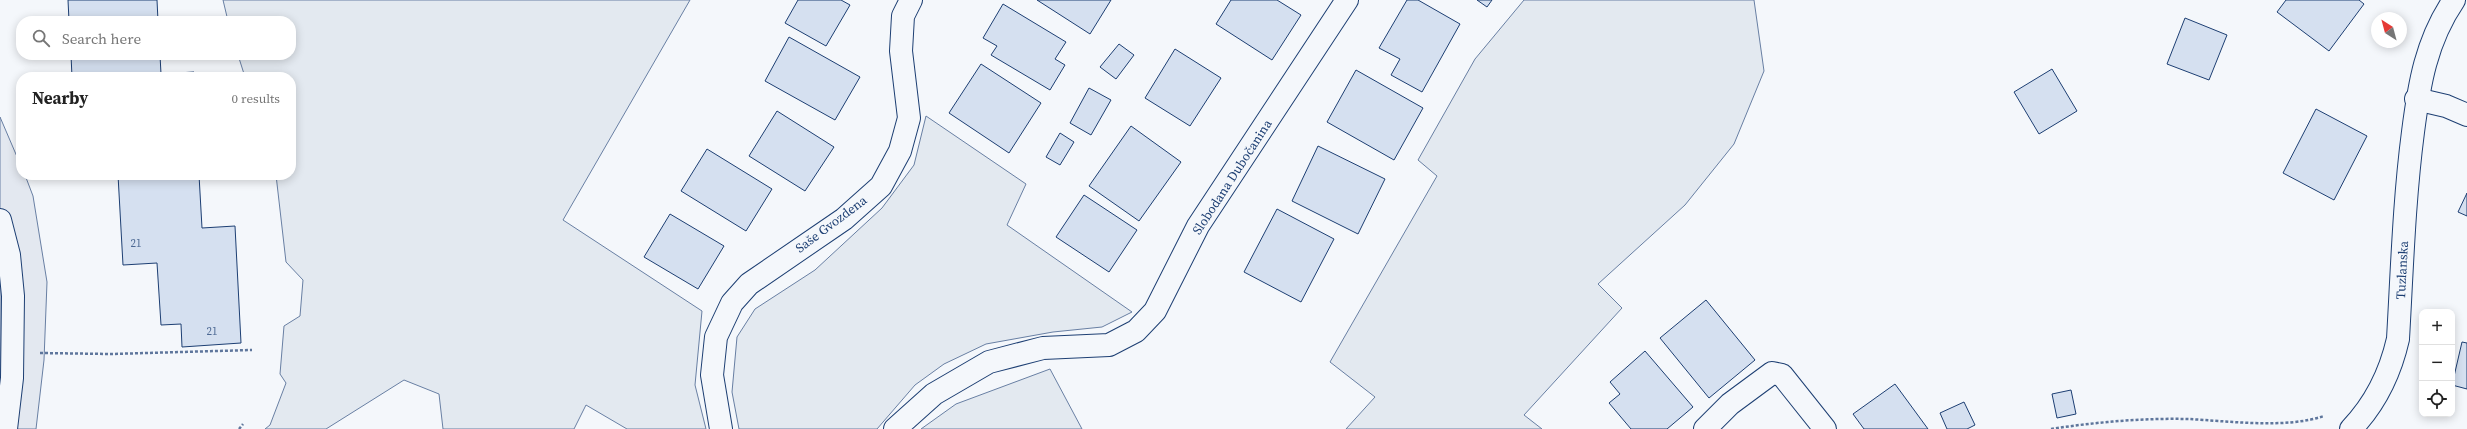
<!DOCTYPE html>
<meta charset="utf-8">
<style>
:root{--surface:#fff;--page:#f6f6f6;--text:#222;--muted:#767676;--line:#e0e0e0}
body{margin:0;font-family:"Source Serif 4",serif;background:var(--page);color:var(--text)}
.controls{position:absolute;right:12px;bottom:12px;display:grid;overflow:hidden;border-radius:8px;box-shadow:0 2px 10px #0003}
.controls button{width:36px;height:36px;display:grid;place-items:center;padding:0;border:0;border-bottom:1px solid var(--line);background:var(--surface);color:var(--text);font:20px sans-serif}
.compass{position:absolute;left:2371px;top:12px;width:36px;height:36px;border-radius:50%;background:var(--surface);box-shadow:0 2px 10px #0003;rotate:324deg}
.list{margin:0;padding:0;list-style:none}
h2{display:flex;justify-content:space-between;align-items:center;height:52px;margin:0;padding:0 16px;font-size:17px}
h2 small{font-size:13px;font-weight:400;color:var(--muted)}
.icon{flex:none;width:22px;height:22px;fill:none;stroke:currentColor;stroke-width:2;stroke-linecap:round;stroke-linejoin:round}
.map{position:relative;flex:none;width:2467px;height:429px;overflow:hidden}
.search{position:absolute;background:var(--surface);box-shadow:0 2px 10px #0003;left:16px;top:16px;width:280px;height:44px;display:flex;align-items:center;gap:10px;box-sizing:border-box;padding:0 14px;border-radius:16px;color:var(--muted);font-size:15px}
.panel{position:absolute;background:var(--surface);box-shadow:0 2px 10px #0003;left:16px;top:72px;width:280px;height:108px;border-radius:16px}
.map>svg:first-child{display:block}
.green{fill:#e3e9f0;stroke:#687fa3}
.parking{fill:#e3e8f0;stroke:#687fa3}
.building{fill:#d5e0f0;stroke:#1d3f73}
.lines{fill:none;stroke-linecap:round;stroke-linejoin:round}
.minor-casing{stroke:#1d3f73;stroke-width:24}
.path{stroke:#5e769c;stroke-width:2.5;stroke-dasharray:3 2;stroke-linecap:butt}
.minor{stroke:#f4f7fb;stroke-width:22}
.labels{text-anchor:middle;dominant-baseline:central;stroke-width:3;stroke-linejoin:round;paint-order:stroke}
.number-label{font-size:11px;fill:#4b6792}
.street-label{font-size:13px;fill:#1d3f73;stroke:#f4f7fb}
</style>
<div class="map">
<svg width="2467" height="429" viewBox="0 0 2467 429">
<rect width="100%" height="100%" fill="#f4f7fb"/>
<g class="green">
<polygon points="223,0 690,0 563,220 702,311 695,385 706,429 627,429 586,405 574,429 443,429 439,394 404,380 326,429 265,429 270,425 286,383 280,374 284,326 300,316 303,280 286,262 276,175 291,175 291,77 245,77 238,55 291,55 291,21 228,21"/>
<polygon points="1524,0 1754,0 1764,71 1734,144 1685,205 1598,284 1622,308 1524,415 1542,429 1346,429 1375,397 1330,362 1437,176 1418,160 1475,59"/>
<polygon points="926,116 1026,184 1007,225 1132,312 1102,327 1053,332 986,344 944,364 915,385 877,429 739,429 732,392 737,337 755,309 815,270 882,208 914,165"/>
<polygon points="1050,369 1082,429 921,429 956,404"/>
</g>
<polygon class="parking" points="0,117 21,166 21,175 25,175 33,196 47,282 44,360 36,429 0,429"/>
<g class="building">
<polygon points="68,0 157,0 158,21 69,21"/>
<polygon points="798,0 841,0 850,5 826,46 785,23"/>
<polygon points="1037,0 1111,0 1090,34"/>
<polygon points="1231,0 1277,0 1301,15 1272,60 1216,24"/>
<polygon points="1407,0 1418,0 1460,24 1422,92 1391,75 1400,59 1379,48"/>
<polygon points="1477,0 1492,0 1487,7"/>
<polygon points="2286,0 2359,0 2364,4 2329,51 2277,12"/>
<polygon points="1003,4 1066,42 1055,59 1065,65 1050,90 991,55 997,46 983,38"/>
<polygon points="2185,18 2227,35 2209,80 2167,64"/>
<polygon points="789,37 860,77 835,120 765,81"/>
<polygon points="1119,44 1134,55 1116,79 1100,67"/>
<polygon points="1175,49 1221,78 1190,126 1145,98"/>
<polygon points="71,55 160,55 161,74 194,72 194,77 72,77"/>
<polygon points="981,64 1041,103 1009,153 949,113"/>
<polygon points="2052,69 2077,111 2039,134 2014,92"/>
<polygon points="1356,70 1423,108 1394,160 1327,122"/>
<polygon points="1089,88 1111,100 1091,135 1070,123"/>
<polygon points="2316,109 2367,136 2334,200 2283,173"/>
<polygon points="777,111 834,147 805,191 749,156"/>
<polygon points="1131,126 1181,162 1139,221 1089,186"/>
<polygon points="1060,133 1074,142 1060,165 1046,157"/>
<polygon points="1318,146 1385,179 1358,234 1292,201"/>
<polygon points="707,149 772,189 746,231 681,191"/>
<polygon points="118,175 199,175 202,228 235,226 241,343 182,347 181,324 161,325 157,263 123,265"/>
<polygon points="2467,193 2467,216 2458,212"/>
<polygon points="1084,195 1137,230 1109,272 1056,237"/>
<polygon points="1277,209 1334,239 1301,302 1244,272"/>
<polygon points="670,214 724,246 698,289 644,257"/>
<polygon points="1706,300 1755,360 1709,398 1660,338"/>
<polygon points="2462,342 2467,343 2467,389 2452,385"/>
<polygon points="1645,351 1693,407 1667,429 1631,429 1609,403 1620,394 1610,382"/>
<polygon points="1895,384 1928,429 1864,429 1853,414"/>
<polygon points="2071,390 2076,414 2057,418 2052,394"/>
<polygon points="1964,402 1975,425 1967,429 1947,429 1940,413"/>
</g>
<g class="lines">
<g class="minor-casing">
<g id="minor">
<polyline points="2416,99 2446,106 2467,115"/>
<polyline points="0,220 9,255 13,296 12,378 6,429"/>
<polyline points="721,429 712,375 716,337 732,303 749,284 844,219 881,186 900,151 909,118 901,51 903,16 911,0"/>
<polyline points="895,429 934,394 989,362 1043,348 1109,345 1136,331 1155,311 1198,226 1347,0"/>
<polyline points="1705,429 1730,404 1772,373 1782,375 1825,429"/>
<path d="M2351,429C2376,403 2390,374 2398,339C2402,270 2404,201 2413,132C2419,85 2426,41 2454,0"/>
</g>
</g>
<g class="path">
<polyline points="40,353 111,354 252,350"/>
<polyline points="239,429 243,424"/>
<path d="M2051,429C2096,422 2143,418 2188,419C2229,421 2286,429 2324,416"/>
</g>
<use href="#minor" class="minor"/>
</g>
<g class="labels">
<g class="number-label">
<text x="136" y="243">21</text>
<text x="212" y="331">21</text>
</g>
<g class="street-label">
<text transform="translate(1232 177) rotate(-57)">Slobodana Dubočanina</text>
<text transform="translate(831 224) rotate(-37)">Saše Gvozdena</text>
<text transform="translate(2402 270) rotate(-87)">Tuzlanska</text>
</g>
</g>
</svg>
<div class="controls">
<button>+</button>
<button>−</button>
<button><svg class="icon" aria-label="locate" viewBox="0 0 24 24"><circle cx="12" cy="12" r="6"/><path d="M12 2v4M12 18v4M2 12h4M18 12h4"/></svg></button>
</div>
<svg class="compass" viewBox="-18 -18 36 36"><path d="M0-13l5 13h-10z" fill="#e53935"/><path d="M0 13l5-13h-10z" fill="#767676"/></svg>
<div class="search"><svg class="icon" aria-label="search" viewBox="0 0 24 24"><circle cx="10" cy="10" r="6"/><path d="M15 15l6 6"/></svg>Search here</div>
<section class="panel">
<h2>Nearby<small>0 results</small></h2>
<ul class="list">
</ul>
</section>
</div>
